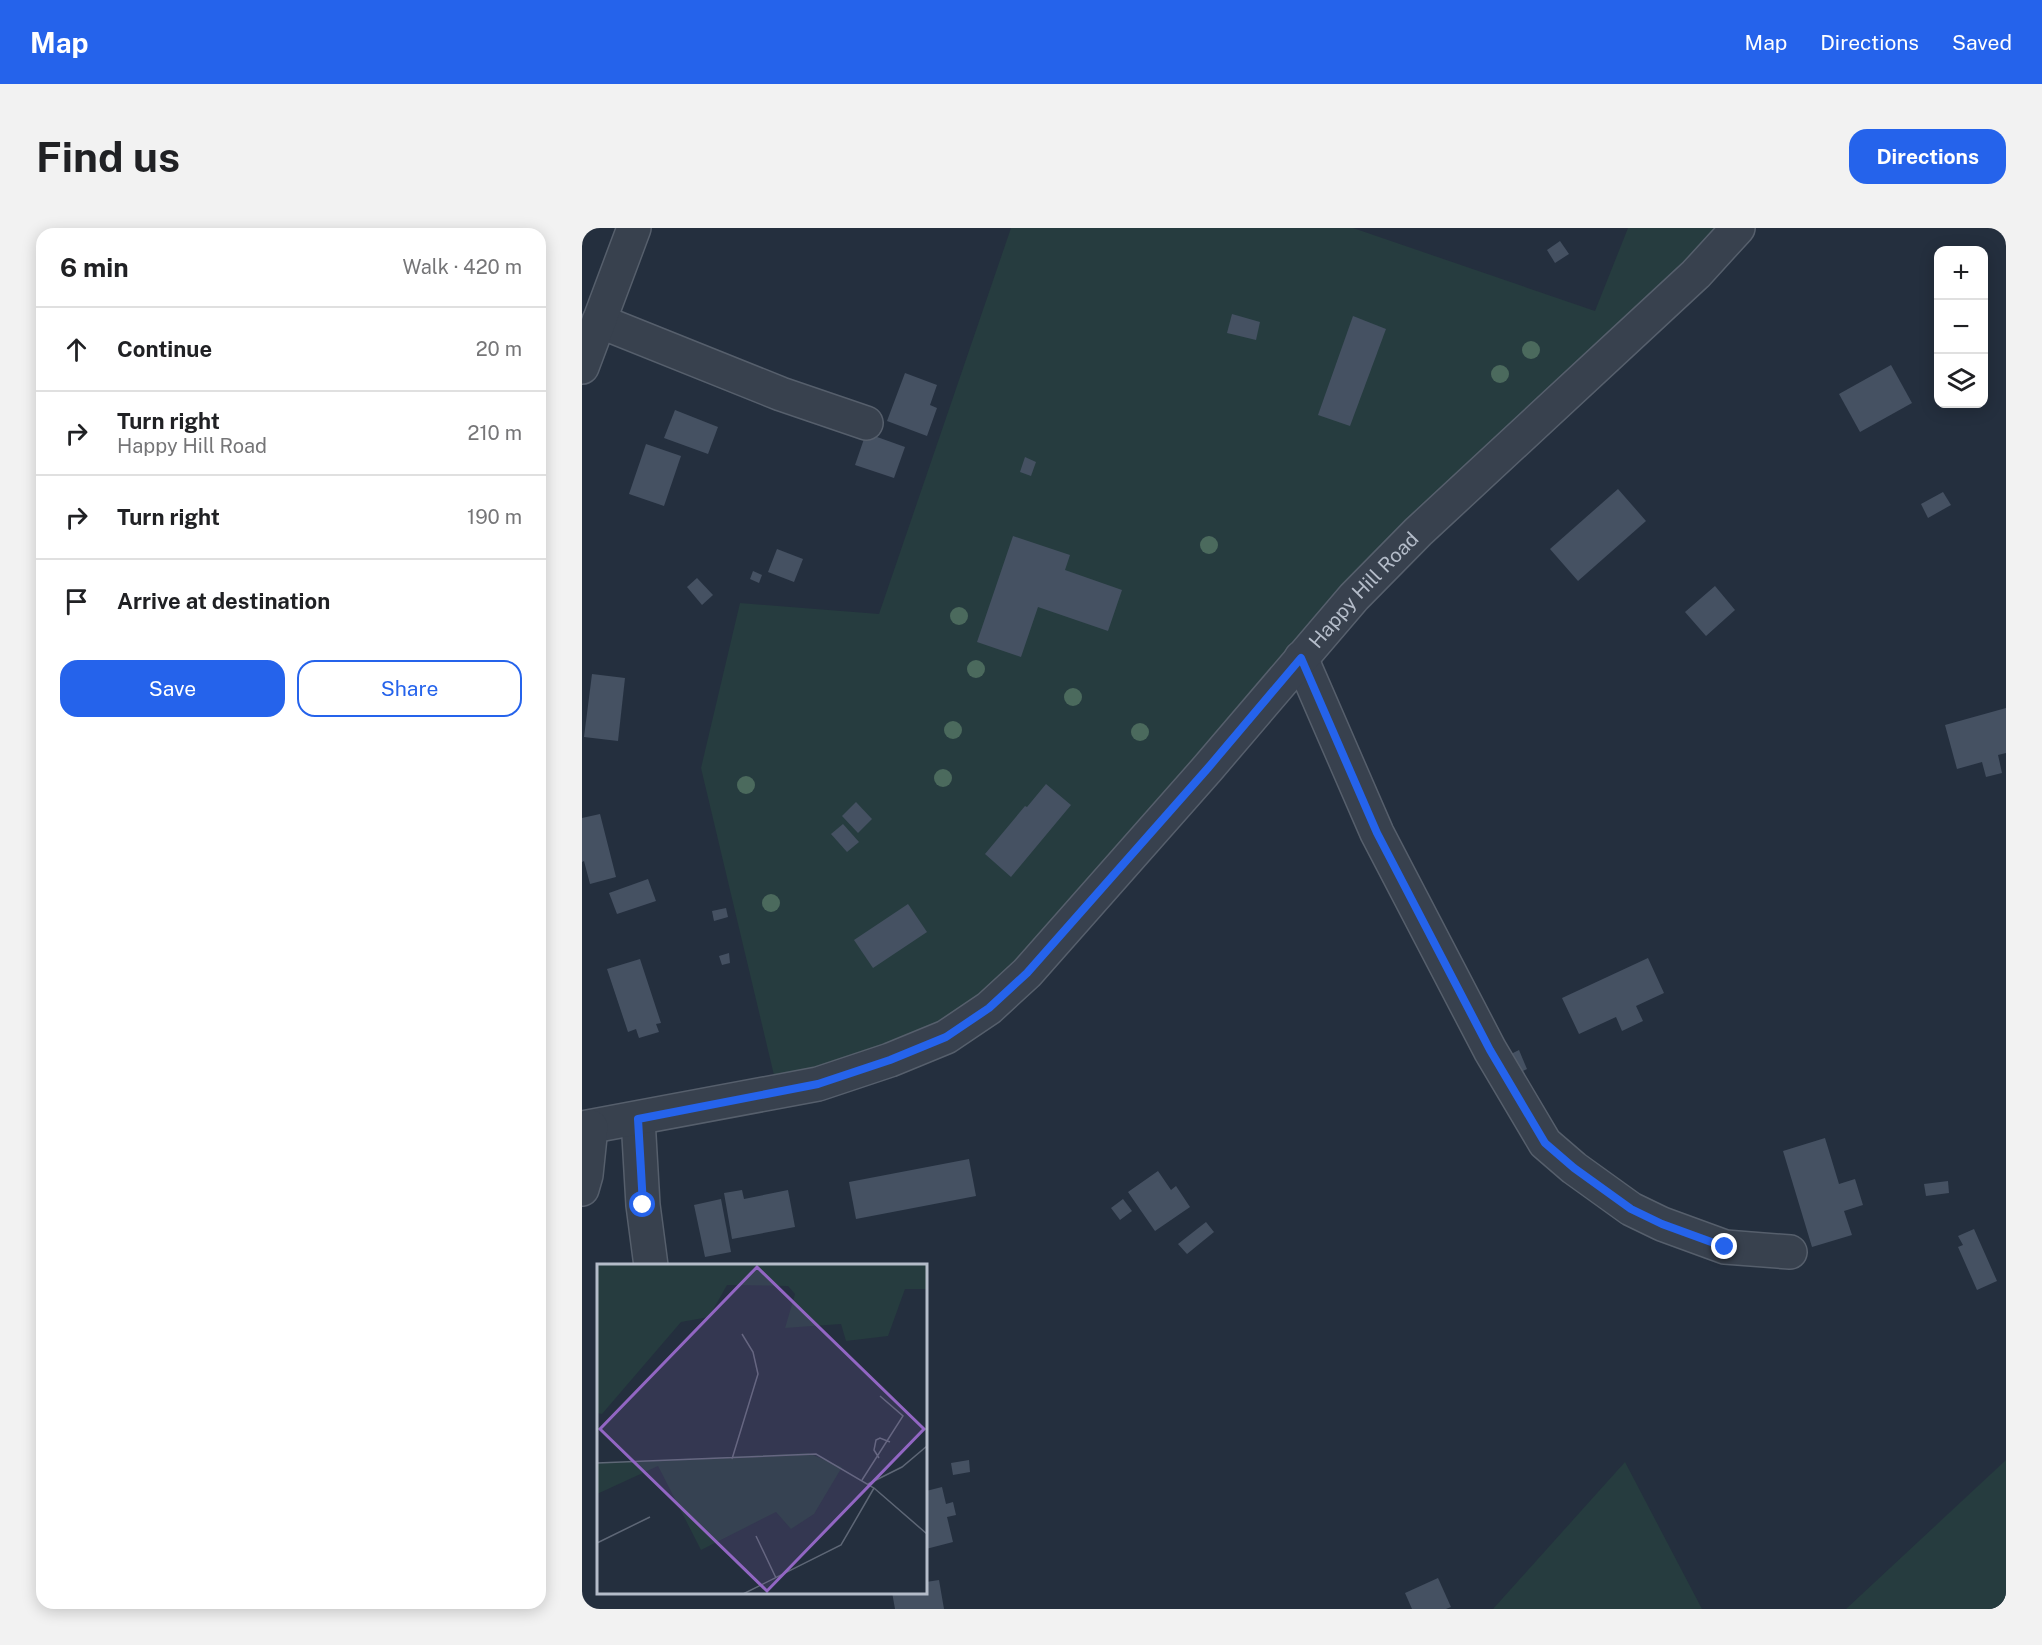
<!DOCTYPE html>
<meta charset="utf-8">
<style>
:root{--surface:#fff;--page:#f2f2f2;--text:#202124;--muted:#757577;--line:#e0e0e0;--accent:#2563eb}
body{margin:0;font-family:"Public Sans",sans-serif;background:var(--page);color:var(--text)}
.controls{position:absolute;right:18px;top:18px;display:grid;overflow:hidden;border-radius:12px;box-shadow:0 3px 15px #0003}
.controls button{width:54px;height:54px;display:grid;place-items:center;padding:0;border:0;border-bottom:2px solid var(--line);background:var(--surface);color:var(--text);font:30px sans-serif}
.stop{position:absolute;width:18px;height:18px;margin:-14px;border:4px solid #2563eb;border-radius:50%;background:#fff}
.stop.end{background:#2563eb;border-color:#fff;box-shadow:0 2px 6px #0008}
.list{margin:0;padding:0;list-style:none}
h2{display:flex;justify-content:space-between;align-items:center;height:78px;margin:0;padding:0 24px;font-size:26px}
h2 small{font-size:20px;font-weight:400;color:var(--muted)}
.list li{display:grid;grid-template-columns:39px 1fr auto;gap:18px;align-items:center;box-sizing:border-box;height:84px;padding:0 24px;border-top:2px solid var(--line)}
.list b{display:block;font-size:22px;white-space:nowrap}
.list p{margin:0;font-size:20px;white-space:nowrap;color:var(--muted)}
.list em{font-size:20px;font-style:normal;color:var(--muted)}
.actions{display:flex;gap:12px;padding:18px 24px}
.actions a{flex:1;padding:14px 0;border:2px solid var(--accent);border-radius:18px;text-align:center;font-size:21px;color:var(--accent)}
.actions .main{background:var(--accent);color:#fff}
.icon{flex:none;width:33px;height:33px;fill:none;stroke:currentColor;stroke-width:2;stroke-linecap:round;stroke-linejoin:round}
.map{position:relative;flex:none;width:1424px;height:1381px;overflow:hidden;border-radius:18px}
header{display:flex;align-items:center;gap:36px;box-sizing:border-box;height:84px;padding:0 30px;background:var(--accent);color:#fff}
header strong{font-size:28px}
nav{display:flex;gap:33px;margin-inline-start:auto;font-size:21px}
.intro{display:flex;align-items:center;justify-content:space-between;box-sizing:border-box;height:144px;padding:0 36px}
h1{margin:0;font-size:42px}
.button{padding:15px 27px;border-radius:18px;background:var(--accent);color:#fff;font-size:21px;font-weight:700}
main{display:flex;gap:36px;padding:0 36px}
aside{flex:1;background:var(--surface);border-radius:18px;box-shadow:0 3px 15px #0003}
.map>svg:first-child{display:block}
.green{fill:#263c3f}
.building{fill:#455162}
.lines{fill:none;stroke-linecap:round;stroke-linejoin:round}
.minor-casing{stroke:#565f6c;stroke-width:36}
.minor{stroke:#38414e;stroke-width:33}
.tree{fill:#4b6a5d}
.route{stroke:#2563eb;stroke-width:8}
.labels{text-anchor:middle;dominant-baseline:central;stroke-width:5;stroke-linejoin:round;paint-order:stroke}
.street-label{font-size:20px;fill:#b4bcc9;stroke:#1d2633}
.inset-road{fill:none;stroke:#5e6776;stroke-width:1.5}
.view{fill:#9266c3;fill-opacity:0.15;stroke:#9266c3;stroke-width:3}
.inset-edge{fill:none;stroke:#b4bcc9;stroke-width:3}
</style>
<header>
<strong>Map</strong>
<nav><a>Map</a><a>Directions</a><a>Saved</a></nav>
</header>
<div class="intro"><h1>Find us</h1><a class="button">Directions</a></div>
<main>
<aside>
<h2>6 min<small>Walk · 420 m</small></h2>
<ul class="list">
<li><svg class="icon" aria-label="ahead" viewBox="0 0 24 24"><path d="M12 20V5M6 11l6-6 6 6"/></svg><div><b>Continue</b></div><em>20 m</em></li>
<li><svg class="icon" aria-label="right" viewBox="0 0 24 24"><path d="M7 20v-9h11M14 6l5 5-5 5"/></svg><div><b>Turn right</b><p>Happy Hill Road</p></div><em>210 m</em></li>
<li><svg class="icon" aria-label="right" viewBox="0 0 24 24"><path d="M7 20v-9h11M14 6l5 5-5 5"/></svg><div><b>Turn right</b></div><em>190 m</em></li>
<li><svg class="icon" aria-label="arrive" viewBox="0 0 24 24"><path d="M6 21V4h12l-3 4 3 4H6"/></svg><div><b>Arrive at destination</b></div></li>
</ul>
<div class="actions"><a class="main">Save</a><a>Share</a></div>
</aside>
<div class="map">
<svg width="1424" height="1381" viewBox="0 0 1424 1381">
<rect width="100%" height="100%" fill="#242f3e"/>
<g class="green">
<polygon points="429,0 771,0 1013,83 1046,0 1156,0 836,304 407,780 196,864 119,540 158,375 297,386"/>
<polygon points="1424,1232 1424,1381 1264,1381"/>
<polygon points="1043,1234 1120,1381 911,1381"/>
</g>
<g class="building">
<polygon points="978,13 987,26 973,35 965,22"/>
<polygon points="650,86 678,94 674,112 645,105"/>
<polygon points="771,88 804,101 768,198 736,187"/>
<polygon points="1309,137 1330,175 1278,204 1257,166"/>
<polygon points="323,145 355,157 348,177 355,180 345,208 305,193"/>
<polygon points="93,182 136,199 126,226 82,210"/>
<polygon points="284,205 323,219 312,250 273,237"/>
<polygon points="64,216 99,228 82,278 47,266"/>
<polygon points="443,229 454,234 449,248 438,244"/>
<polygon points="1036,261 1064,293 996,353 968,321"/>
<polygon points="1361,264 1369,277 1346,290 1339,276"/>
<polygon points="431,308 488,327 483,342 540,362 526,403 456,379 439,429 395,414"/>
<polygon points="195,321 221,331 212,354 186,344"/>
<polygon points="171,343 180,347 177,355 168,351"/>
<polygon points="115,350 131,367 120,377 105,359"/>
<polygon points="1133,358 1153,382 1124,408 1103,384"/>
<polygon points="10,446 43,450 36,513 2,509"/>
<polygon points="1424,480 1424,525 1416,527 1420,545 1404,549 1400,534 1375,541 1363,497"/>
<polygon points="464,556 489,577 429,649 403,626 443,578 445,579"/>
<polygon points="274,574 290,591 276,605 260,588"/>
<polygon points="18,586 34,649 8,656 2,633 0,634 0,590"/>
<polygon points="261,596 277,614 265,624 249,606"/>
<polygon points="66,651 74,673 35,686 27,665"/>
<polygon points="326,676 345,704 291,740 272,712"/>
<polygon points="144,680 146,689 132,693 130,683"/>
<polygon points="147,725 148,735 140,737 137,728"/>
<polygon points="1066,730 1082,765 1054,778 1061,793 1040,803 1034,789 997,806 980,770"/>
<polygon points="58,731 79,795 74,796 77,804 57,810 54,801 46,804 25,741"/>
<polygon points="937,822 945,841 932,847 923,829"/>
<polygon points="1243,910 1257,956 1273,951 1281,977 1262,983 1270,1007 1230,1019 1201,923"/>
<polygon points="387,931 394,968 274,991 267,954"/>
<polygon points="576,943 589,962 594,958 608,979 573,1003 546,964"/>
<polygon points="1366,953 1367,965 1344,968 1342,956"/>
<polygon points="160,962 162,971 206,962 213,999 150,1011 142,965"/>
<polygon points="139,971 149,1024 123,1029 112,977"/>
<polygon points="541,971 550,983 538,992 529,980"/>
<polygon points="624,994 632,1004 605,1026 596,1016"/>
<polygon points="1392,1001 1415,1053 1395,1062 1376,1019 1381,1017 1376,1008"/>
<polygon points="387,1232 388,1244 371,1247 369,1235"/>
<polygon points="360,1259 364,1276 371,1274 374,1287 365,1289 371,1314 344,1321 344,1263"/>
<polygon points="856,1350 869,1379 864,1381 830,1381 823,1365"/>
<polygon points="357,1352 362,1381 313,1381 310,1364 344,1364 344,1354"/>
</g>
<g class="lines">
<g class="minor-casing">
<g id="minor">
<polyline points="17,93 199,166 284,195"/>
<polyline points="0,139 52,0"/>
<polyline points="719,430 795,605 908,822 963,915 992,940 1049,981 1080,996 1143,1019 1208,1024"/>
<polyline points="56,891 61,977 69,1038"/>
<path id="s1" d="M0,900L236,856L308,832L364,809L407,780L445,745L626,540L772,369L836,304L1114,46L1156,0"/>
<polyline points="0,961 4,947 9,899"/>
</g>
</g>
<use href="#minor" class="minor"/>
</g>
<g class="tree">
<circle cx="949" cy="122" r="9"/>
<circle cx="918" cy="146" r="9"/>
<circle cx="627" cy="317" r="9"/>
<circle cx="377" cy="388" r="9"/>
<circle cx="394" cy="441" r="9"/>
<circle cx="491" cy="469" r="9"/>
<circle cx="371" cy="502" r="9"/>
<circle cx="558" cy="504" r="9"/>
<circle cx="361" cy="550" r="9"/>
<circle cx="164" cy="557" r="9"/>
<circle cx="189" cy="675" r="9"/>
</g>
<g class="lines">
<polyline class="route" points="61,977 56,891 236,856 308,832 364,809 407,780 445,745 626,540 719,430 795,605 908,822 963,915 992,940 1049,981 1080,996 1143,1019"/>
</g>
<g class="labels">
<g class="street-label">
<text stroke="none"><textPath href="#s1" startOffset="990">Happy Hill Road</textPath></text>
</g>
</g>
<g transform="translate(15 1036)">
<rect width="330" height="330" fill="#242f3e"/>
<path d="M330,0V25H308L291,72L249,77L244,60L188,64L198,30L191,22L130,21L112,53L84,58L5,150L0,149V0ZM211,189L245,203L217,250L194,265L179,248L104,286L61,202L0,230V199Z" fill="#263c3f"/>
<path class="inset-road" d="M282,194L277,186L279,176L283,174L293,178M135,195L161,110L156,88L145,70M0,199L219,190L277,224L330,270M265,216L306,152L283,132M271,220L305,203L330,182M159,272L179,314M0,279L53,253M146,330L244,281L277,224"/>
<path class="view" d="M160,3L327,165L170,327L3,165Z"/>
<rect width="330" height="330" class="inset-edge"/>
</g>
</svg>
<div class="controls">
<button>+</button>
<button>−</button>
<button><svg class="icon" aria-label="layers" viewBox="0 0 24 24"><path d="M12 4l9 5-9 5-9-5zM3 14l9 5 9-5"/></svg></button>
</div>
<div class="stop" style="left:61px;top:977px"></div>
<div class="stop end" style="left:1143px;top:1019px"></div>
</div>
</main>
